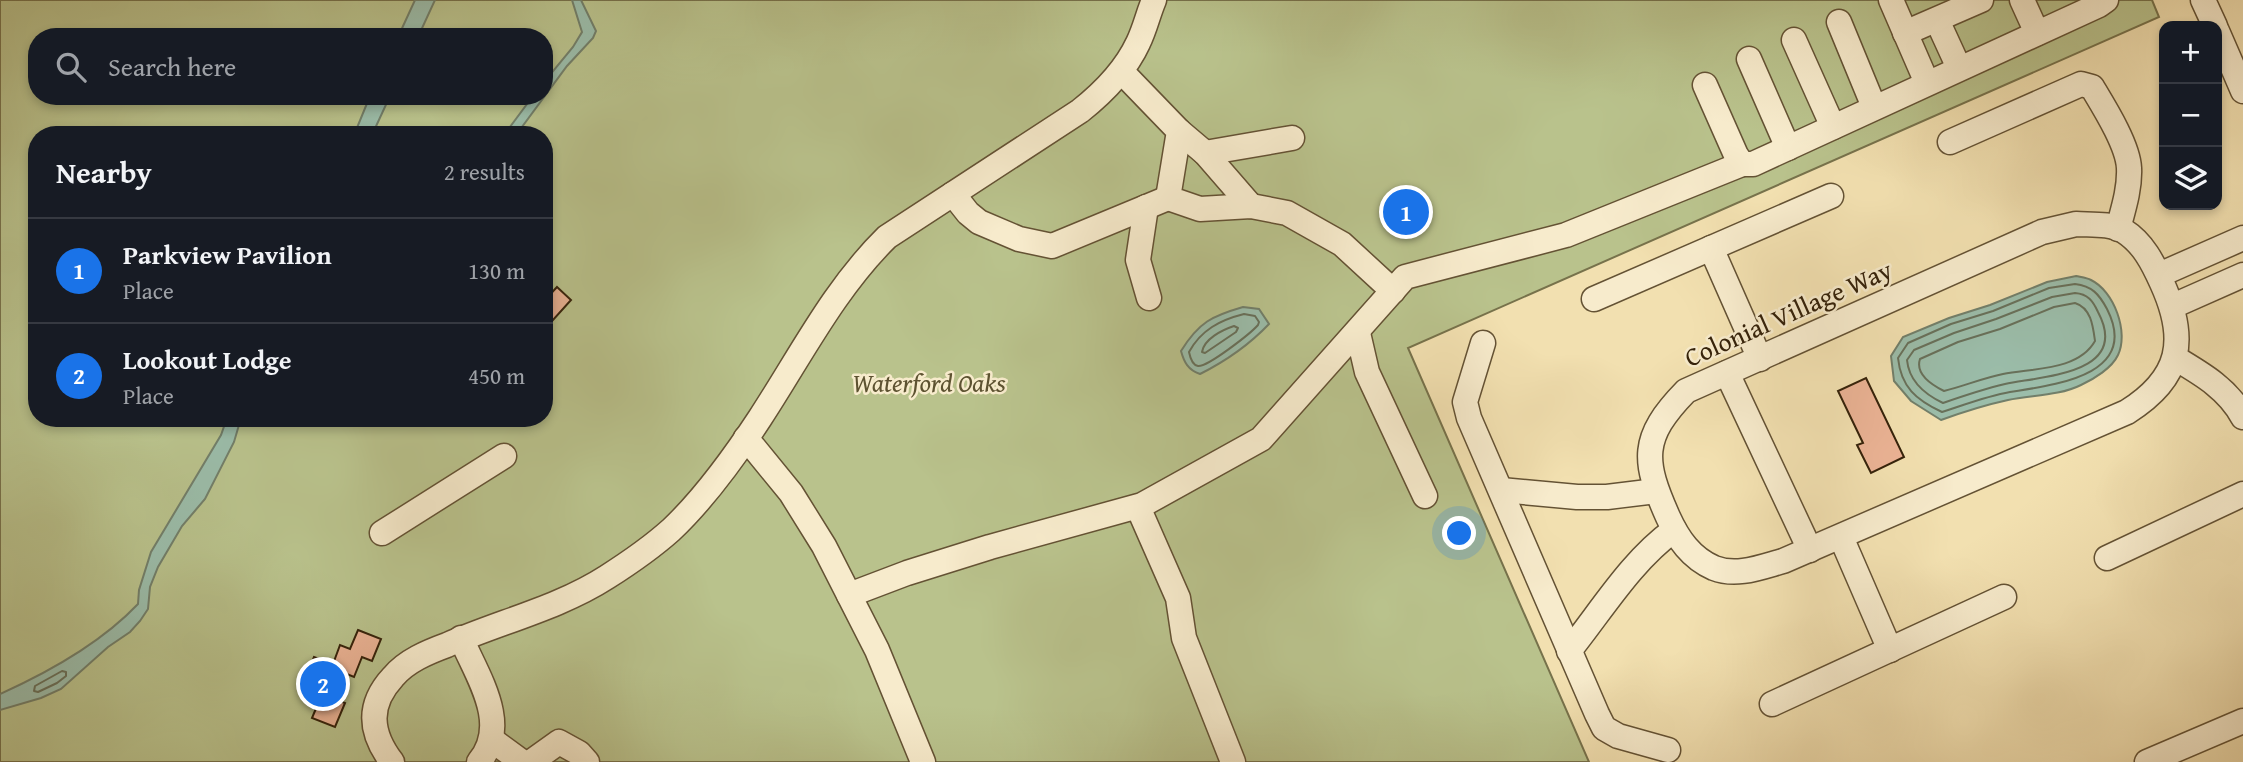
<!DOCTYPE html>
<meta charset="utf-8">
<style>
:root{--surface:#171b24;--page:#242831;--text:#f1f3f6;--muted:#9ea1a6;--line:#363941;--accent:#1a73e8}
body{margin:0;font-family:"Gentium Book Plus",serif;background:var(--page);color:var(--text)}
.controls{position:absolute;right:21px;top:21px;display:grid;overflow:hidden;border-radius:14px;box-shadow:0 4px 10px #0003}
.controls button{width:63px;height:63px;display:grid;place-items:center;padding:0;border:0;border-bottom:2px solid var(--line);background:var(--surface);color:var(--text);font:35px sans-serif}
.you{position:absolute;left:1460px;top:534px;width:24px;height:24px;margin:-18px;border:5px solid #fff;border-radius:50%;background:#1a73e8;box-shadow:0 0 0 10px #1a73e833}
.badge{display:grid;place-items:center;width:46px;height:46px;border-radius:50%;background:var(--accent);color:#fff;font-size:23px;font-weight:700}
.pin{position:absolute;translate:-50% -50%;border:4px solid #fff;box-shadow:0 2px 7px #0006}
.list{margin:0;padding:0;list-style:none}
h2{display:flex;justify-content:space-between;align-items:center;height:91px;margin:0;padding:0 28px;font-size:30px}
h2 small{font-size:23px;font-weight:400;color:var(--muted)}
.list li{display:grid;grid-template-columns:46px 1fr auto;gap:21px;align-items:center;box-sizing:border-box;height:105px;padding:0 28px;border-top:2px solid var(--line)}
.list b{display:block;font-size:26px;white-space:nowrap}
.list p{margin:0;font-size:23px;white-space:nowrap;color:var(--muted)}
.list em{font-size:23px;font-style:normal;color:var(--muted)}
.icon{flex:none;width:38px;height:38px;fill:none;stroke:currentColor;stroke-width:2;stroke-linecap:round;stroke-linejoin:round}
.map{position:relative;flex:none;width:2243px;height:762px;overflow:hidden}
.search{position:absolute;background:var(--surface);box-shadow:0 4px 10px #0003;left:28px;top:28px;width:525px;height:77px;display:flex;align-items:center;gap:18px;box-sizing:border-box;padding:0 24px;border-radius:28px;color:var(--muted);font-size:26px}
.panel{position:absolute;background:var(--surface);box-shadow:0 4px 10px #0003;left:28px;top:126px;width:525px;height:301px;border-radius:28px}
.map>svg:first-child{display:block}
.green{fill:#b9c28c;stroke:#77724b;stroke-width:2;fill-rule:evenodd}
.water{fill:#9bbdaa;stroke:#727f6a;stroke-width:2}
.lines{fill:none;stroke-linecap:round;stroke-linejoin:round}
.shore{stroke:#68705a;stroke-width:2}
.building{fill:#ebb395;stroke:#35220a;stroke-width:2}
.minor-casing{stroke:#645234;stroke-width:27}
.minor{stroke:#f7ebcc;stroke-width:24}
.labels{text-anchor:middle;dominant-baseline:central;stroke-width:5;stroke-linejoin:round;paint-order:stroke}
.street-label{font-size:26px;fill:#35220a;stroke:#f7ebcc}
.park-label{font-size:26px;font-style:italic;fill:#5d5231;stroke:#f7ebcc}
</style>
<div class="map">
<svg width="2243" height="762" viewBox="0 0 2243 762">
<rect width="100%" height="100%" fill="#f2e0b0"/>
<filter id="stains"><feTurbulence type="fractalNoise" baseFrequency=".00286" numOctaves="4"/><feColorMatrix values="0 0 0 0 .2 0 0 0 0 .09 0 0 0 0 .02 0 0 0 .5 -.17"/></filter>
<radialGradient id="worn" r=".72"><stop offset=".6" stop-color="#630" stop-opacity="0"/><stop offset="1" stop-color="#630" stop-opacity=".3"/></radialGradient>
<path class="green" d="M0,0H2152L2159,17L1408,348L1589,762H0ZM37,37H544V96H37ZM37,135H544V418H37Z"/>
<g class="water">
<polygon points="415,0 435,0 418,37 398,37"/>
<polygon points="572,0 581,0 596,31 593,38 567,66 516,135 504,135 533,96 544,96 544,82 573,47 582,32"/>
<polygon points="370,96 390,96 372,135 354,135"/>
<path d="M2076,276C2080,277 2087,278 2091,280C2114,291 2129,332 2118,355C2112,368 2094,379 2081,385C2059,396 2031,395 2008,400C1985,405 1963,412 1941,420L1911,401L1894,381L1891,356L1903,337L1949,318L1990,305L2047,282Z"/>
<path d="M1243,307L1259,309L1269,324C1249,345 1226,361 1200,374C1188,370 1184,362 1181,351C1199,322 1212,316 1243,307Z"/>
<path d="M227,418H241L234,442L205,499L182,526L158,567L150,587L148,609L140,621L130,632L108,647L61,689L41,698L0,710V694C49,672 101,643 138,604L139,590L151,552L221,435Z"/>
</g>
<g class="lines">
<g class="shore">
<path d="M2075,284C2092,286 2099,294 2107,309C2141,376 2053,385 2010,392C1987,396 1964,405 1942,412C1916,400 1901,387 1898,358L1908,343L1951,324L1993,311L2049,288Z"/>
<path d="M2075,293C2088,294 2093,301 2098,312C2131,374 2043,376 2005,384C1984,389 1963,396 1943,403C1924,394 1909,381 1907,360L1914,350L1954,333L1996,319L2052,297Z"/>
<path d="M2075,303C2091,308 2093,326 2095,341C2078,371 2032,368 2003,374C1983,378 1964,386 1944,391C1932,385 1915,374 1920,359L1958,342L2000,329L2054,307Z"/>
<path d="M1244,314L1255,316L1259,322L1258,325C1251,333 1208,367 1198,366C1192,365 1190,357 1189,352C1201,330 1220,320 1244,314Z"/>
<path d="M1234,326L1238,328L1236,332L1205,353L1202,352C1204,339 1222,330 1234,326Z"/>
<polygon points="62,671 66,672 66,676 57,683 38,692 34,691 35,686"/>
</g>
</g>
<g class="building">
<polygon points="1405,197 1419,204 1418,220 1406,226 1393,219 1393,204"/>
<polygon points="557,287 571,300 544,330 544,301"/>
<polygon points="1866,378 1904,457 1871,473 1857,445 1863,443 1838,391"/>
<polygon points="358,630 381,639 372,661 362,657 354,677 347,674 337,700 345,703 335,727 312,718 320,699 300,690 314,657 333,664 340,645 350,649"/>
</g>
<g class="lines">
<g class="minor-casing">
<g id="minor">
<polyline points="1891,0 1927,83"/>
<polyline points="2022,0 2037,33"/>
<polyline points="2203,0 2215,26"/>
<polyline points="1937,20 1959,68"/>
<polyline points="1839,22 1874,107"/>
<polyline points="2217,31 2243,91"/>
<polyline points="1905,33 1981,0"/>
<polyline points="1794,40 1833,127"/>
<polyline points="1749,59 1788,148"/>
<polyline points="1122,72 1179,131 1168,198 1200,209 1251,206 1287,213 1342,244 1393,291"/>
<polyline points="1705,85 1736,155 1742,164 1753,164 2099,5 2106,0"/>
<polyline points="1179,131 1205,153 1251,206"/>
<path d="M1950,142L2081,84L2092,87C2104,107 2128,145 2129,168C2130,189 2123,210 2118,229"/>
<polyline points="1205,153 1292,138"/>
<polyline points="953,194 968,213 979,222 1019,239 1052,246 1168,198"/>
<polyline points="1146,207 1138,260 1149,298"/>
<path d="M2076,224C2091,225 2110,223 2124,231C2143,243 2153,263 2162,283C2188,340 2181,378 2127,412L1783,561C1761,567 1737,577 1714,568C1691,558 1678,539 1668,517C1643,461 1640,438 1686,391L2042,232Z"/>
<polyline points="1711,248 1760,359"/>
<polyline points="2159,275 2243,238"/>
<polyline points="1594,299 1831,196"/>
<polyline points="2173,306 2243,275"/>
<polyline points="1358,333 1367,372 1425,496"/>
<polyline points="1483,343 1465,402 1469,418 1597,714 1604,728 1618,736 1668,750"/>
<path d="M2175,358C2202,374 2228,389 2243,417"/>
<polyline points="1727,373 1810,550"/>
<polyline points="746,438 791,493 824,546 877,650 923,762"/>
<polyline points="1501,490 1577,497 1607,497 1656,491"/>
<polyline points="1138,507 1178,598 1184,638 1233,762"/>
<polyline points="382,533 504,456"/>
<polyline points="1841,537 1890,650"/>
<polyline points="2107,558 2243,494"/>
<polyline points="849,595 907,573 990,547 1142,505 1261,439 1405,277 1566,235 1742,164"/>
<path d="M461,638C477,676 511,724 479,762"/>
<path d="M1569,651C1602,610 1631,561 1674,530"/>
<polyline points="1772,704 2004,597"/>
<polyline points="492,740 522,762"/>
<path d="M392,762C370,733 367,705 393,677C406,661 428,652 447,645C499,622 559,608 607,577C629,563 652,547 671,530C704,499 735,456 760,418C800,357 834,289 887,237L1080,111C1104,92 1125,71 1138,43C1145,29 1148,14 1154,0"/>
<polyline points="531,762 559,742 579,753 587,762"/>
<polyline points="2147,762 2243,721"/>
</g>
</g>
<use href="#minor" class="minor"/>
</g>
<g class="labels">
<g class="street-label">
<text transform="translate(1788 313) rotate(-24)">Colonial Village Way</text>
</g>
<g class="park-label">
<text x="929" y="382">Waterford Oaks</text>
</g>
</g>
<rect width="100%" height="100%" filter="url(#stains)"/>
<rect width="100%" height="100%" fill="url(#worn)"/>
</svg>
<div class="controls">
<button>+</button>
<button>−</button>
<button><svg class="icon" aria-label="layers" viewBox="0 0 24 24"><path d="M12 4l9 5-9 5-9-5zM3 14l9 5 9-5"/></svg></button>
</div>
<div class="you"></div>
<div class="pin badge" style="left:1406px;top:212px">1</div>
<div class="pin badge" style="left:323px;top:684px">2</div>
<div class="search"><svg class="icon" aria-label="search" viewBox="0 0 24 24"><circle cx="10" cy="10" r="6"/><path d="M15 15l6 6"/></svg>Search here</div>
<section class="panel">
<h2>Nearby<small>2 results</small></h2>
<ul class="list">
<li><span class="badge">1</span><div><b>Parkview Pavilion</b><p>Place</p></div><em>130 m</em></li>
<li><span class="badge">2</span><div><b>Lookout Lodge</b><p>Place</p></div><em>450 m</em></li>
</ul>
</section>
</div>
